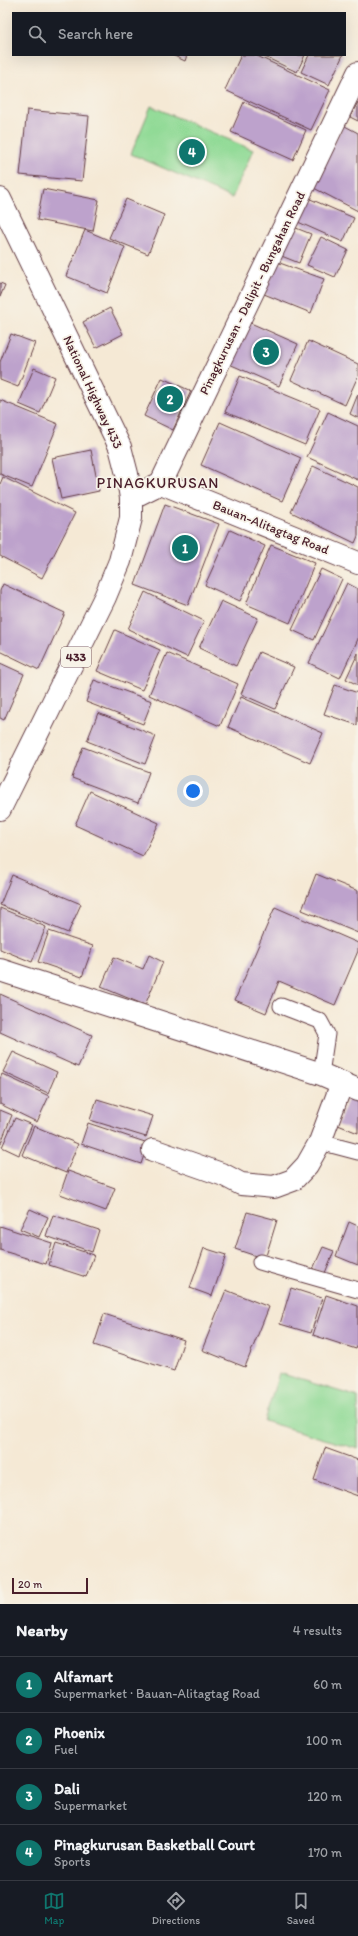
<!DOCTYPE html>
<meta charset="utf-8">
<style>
:root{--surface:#171b24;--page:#20242c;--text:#f1f3f6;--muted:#9ea1a6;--line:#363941;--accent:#0f766e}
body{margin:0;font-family:Itim,sans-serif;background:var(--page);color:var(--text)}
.scale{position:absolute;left:12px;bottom:10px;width:76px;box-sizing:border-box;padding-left:4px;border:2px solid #4a1f2b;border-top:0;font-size:11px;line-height:14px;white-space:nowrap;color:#4a1f2b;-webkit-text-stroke:3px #f7f3e8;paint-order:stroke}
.you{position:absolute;left:193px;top:791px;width:14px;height:14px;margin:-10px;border:3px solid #fff;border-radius:50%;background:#1a73e8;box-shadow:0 0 0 6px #1a73e833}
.badge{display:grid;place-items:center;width:26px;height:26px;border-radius:50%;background:var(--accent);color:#fff;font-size:13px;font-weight:700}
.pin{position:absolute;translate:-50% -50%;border:2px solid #fff;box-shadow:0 1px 4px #0006}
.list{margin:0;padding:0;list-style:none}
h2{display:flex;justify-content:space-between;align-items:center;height:52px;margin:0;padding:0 16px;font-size:17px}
h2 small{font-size:13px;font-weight:400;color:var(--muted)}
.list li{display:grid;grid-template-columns:26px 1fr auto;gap:12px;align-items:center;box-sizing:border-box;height:56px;padding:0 16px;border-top:1px solid var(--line)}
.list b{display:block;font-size:15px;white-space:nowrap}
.list p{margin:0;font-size:13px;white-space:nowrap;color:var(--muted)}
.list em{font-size:13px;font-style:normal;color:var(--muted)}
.icon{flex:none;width:22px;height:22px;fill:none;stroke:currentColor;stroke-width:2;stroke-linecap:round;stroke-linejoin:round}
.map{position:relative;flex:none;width:358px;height:1604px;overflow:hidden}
.search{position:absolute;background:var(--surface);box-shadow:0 4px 16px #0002;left:12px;right:12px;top:12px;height:44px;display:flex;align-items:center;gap:10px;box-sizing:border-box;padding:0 14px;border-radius:0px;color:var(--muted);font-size:15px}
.sheet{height:276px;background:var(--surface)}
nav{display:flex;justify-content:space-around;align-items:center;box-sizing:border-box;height:56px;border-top:1px solid var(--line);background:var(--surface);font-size:11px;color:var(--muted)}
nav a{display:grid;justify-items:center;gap:2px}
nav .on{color:var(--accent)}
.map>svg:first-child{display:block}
.green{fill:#91da96;stroke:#6e7c60}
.building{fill:#bda2cc}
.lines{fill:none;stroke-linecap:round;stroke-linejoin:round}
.lane-casing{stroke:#643d44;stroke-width:17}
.street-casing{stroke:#643d44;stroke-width:24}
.secondary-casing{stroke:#643d44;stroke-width:24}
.primary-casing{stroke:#643d44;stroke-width:24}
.lane{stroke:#fff;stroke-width:15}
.street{stroke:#fff;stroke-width:22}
.secondary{stroke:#fff;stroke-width:22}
.primary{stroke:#fff;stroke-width:22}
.labels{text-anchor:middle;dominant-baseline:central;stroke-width:3.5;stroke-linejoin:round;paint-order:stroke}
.shield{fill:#f7f3e8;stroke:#7e5f64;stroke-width:1}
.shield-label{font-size:12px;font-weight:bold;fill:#4a1f2b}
.street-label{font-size:13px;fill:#4a1f2b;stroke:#f7f3e8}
.quarter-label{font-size:15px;letter-spacing:1px;fill:#4a1f2b;stroke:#f7f3e8}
</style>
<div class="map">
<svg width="358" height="1604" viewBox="0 0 358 1604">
<rect width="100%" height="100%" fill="#f7f3e8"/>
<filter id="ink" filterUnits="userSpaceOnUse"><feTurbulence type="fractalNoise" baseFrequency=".025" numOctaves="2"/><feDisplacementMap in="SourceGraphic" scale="8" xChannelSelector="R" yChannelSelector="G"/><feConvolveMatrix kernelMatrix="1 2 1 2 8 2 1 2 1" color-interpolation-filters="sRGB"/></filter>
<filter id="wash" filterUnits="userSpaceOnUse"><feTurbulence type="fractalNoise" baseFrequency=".012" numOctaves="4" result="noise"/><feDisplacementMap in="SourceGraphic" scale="16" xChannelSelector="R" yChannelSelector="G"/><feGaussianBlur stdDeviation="0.9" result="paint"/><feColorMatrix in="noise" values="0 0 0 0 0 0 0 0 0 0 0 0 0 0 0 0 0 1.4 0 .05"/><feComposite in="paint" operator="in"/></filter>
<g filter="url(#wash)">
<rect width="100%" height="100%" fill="#f5e9d5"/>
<g class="green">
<polygon points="151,106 253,150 232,198 131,154"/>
<polygon points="279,1373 358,1397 358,1449 264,1421"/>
</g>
<g id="blocks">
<g class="building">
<polygon points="172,55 187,55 185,61"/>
<polygon points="241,55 255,55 330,90 311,130 225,90"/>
<polygon points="264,55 305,55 297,72 263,56"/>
<polygon points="309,55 343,55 329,85 301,72"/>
<polygon points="244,102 306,130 293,160 231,132"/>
<polygon points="358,102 358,121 350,117"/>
<polygon points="27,110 89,116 82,181 20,175"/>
<polygon points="343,125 358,133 358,211 312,187"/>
<polygon points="43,189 99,200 93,231 37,220"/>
<polygon points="308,198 354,218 343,242 298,222"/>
<polygon points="126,199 164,215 148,254 109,238"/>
<polygon points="291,226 311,234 299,263 279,255"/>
<polygon points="85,230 125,247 107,293 66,276"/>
<polygon points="321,237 348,250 335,277 307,265"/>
<polygon points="277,262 324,279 311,313 264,294"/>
<polygon points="0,283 5,285 0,297"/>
<polygon points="110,308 123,334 96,348 83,322"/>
<polygon points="246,321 298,344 279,386 227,363"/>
<polygon points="11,334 35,343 18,387 0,380 0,362"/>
<polygon points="308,341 358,364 358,376 345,405 291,380"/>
<polygon points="34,368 55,377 40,413 19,404"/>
<polygon points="240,376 320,409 305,445 225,412"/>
<polygon points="162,378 191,391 173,430 144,416"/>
<polygon points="358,394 358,418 350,414"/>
<polygon points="0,400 58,424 32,487 0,474"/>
<polygon points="328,412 358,426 358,480 307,457"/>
<polygon points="220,422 301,458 282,501 201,465"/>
<polygon points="91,450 99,491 61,499 52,458"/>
<polygon points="313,466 358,487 358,536 355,543 291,512"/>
<polygon points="3,477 75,513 42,578 0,556 0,484"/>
<polygon points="165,504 219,524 188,605 135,585"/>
<polygon points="230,530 265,546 240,601 205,585"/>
<polygon points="271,545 315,563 290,623 246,604"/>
<polygon points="321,569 342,579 314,640 292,630"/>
<polygon points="347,583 358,589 358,639 340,678 309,663"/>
<polygon points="3,584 65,613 39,670 0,651 0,591"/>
<polygon points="145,592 204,621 187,657 128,629"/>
<polygon points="221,601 258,618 236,666 199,648"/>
<polygon points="115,630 160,650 142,690 97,671"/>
<polygon points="259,652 294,667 275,709 241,694"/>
<polygon points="167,653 238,684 220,726 149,695"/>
<polygon points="358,653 358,685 346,679"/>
<polygon points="0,663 24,674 4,720 0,718"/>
<polygon points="94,680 152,701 143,724 86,702"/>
<polygon points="335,685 358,693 357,725 324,714"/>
<polygon points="241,697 323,733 310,763 228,727"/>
<polygon points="98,713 156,736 145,764 87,741"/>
<polygon points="83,747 149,772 138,803 72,778"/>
<polygon points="90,791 159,823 143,856 75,825"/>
<polygon points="316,874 358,891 358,933 302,910"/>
<polygon points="12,875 81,904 68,933 0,905"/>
<polygon points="275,907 358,943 358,951 335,1005 279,981 266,1013 235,1000"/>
<polygon points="0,908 46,927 32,962 0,949"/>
<polygon points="49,931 93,946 82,977 38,962"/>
<polygon points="149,955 163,962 145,1005 101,987 114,957 143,969"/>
<polygon points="0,994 92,1035 78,1067 0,1032"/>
<polygon points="13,1052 57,1072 48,1093 3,1072"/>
<polygon points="2,1074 49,1096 37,1122 0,1104 0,1079"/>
<polygon points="349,1096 358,1100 358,1133 338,1125"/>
<polygon points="97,1099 153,1116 146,1137 90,1120"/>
<polygon points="0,1110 12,1115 0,1145"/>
<polygon points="15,1118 32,1125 19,1155 2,1147"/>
<polygon points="88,1123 148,1143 141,1164 81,1144"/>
<polygon points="34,1126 78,1144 66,1173 22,1155"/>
<polygon points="68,1171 115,1188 106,1211 60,1194"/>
<polygon points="30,1209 48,1217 39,1237 20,1229"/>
<polygon points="247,1212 277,1220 265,1259 235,1249"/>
<polygon points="53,1215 99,1230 92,1252 46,1236"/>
<polygon points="349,1222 358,1226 358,1265 336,1256"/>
<polygon points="0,1226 52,1243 46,1264 0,1250"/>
<polygon points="56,1243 94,1255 86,1277 49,1265"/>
<polygon points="323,1247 334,1251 325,1273 313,1269"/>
<polygon points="204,1248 226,1255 212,1296 190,1288"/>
<polygon points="291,1288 322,1298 311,1333 280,1324"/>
<polygon points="226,1290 269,1307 245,1367 202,1350"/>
<polygon points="326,1295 358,1306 358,1344 356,1349 313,1335"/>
<polygon points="104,1314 184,1340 174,1371 94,1345"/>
<polygon points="325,1448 358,1460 358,1496 314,1480"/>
</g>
</g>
</g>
<g filter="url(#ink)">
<use href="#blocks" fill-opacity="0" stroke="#643d44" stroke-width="1"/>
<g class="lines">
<g class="lane-casing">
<g id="lane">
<polyline points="281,1006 320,1021 327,1034 321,1074"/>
<polyline points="320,1142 358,1152"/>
<polyline points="260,1262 358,1290"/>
</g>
</g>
<g class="street-casing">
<g id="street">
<polyline points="0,970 321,1074 358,1090"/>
<polyline points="153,1150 224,1175 241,1184 274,1187 293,1180 307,1165 320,1142 342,1083"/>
</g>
</g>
<g class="secondary-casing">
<g id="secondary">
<polyline points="161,483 358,563"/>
<polyline points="131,498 161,483 358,73"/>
</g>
</g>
<g class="primary-casing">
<polyline id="primary" points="0,199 120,447 127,474 131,498 131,518 120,561 105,597 0,809"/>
</g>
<use href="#lane" class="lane"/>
<use href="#street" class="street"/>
<use href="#secondary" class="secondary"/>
<use href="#primary" class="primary"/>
</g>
</g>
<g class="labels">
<rect class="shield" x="61" y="647" width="30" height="20" rx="3"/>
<g class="shield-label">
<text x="76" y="657">433</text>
</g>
<g class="street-label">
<text transform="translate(252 293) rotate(-64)">Pinagkurusan - Dalipit - Bungahan Road</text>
<text transform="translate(93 392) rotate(65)">National Highway 433</text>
<text transform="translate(271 527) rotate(22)">Bauan-Alitagtag Road</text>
</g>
<g class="quarter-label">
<text x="158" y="483">PINAGKURUSAN</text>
</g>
</g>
</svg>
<div class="scale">20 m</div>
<div class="you"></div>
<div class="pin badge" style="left:185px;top:548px">1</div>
<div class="pin badge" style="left:170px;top:399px">2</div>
<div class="pin badge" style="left:266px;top:352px">3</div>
<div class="pin badge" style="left:192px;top:152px">4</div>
<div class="search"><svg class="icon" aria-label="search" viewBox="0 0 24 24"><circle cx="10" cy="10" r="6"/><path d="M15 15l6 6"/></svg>Search here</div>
</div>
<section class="sheet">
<h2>Nearby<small>4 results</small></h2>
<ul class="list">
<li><span class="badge">1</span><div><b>Alfamart</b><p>Supermarket · Bauan-Alitagtag Road</p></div><em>60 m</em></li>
<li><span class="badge">2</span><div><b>Phoenix</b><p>Fuel</p></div><em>100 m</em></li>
<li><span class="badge">3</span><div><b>Dali</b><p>Supermarket</p></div><em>120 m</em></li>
<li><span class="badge">4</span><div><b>Pinagkurusan Basketball Court</b><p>Sports</p></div><em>170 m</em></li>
</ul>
</section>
<nav>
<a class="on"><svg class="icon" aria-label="map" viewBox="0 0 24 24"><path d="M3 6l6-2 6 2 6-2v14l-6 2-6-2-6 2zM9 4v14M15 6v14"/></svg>Map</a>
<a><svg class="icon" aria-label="directions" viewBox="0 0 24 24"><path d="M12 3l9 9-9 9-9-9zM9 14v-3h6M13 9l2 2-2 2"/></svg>Directions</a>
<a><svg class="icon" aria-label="saved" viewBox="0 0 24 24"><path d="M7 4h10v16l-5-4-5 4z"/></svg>Saved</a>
</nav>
